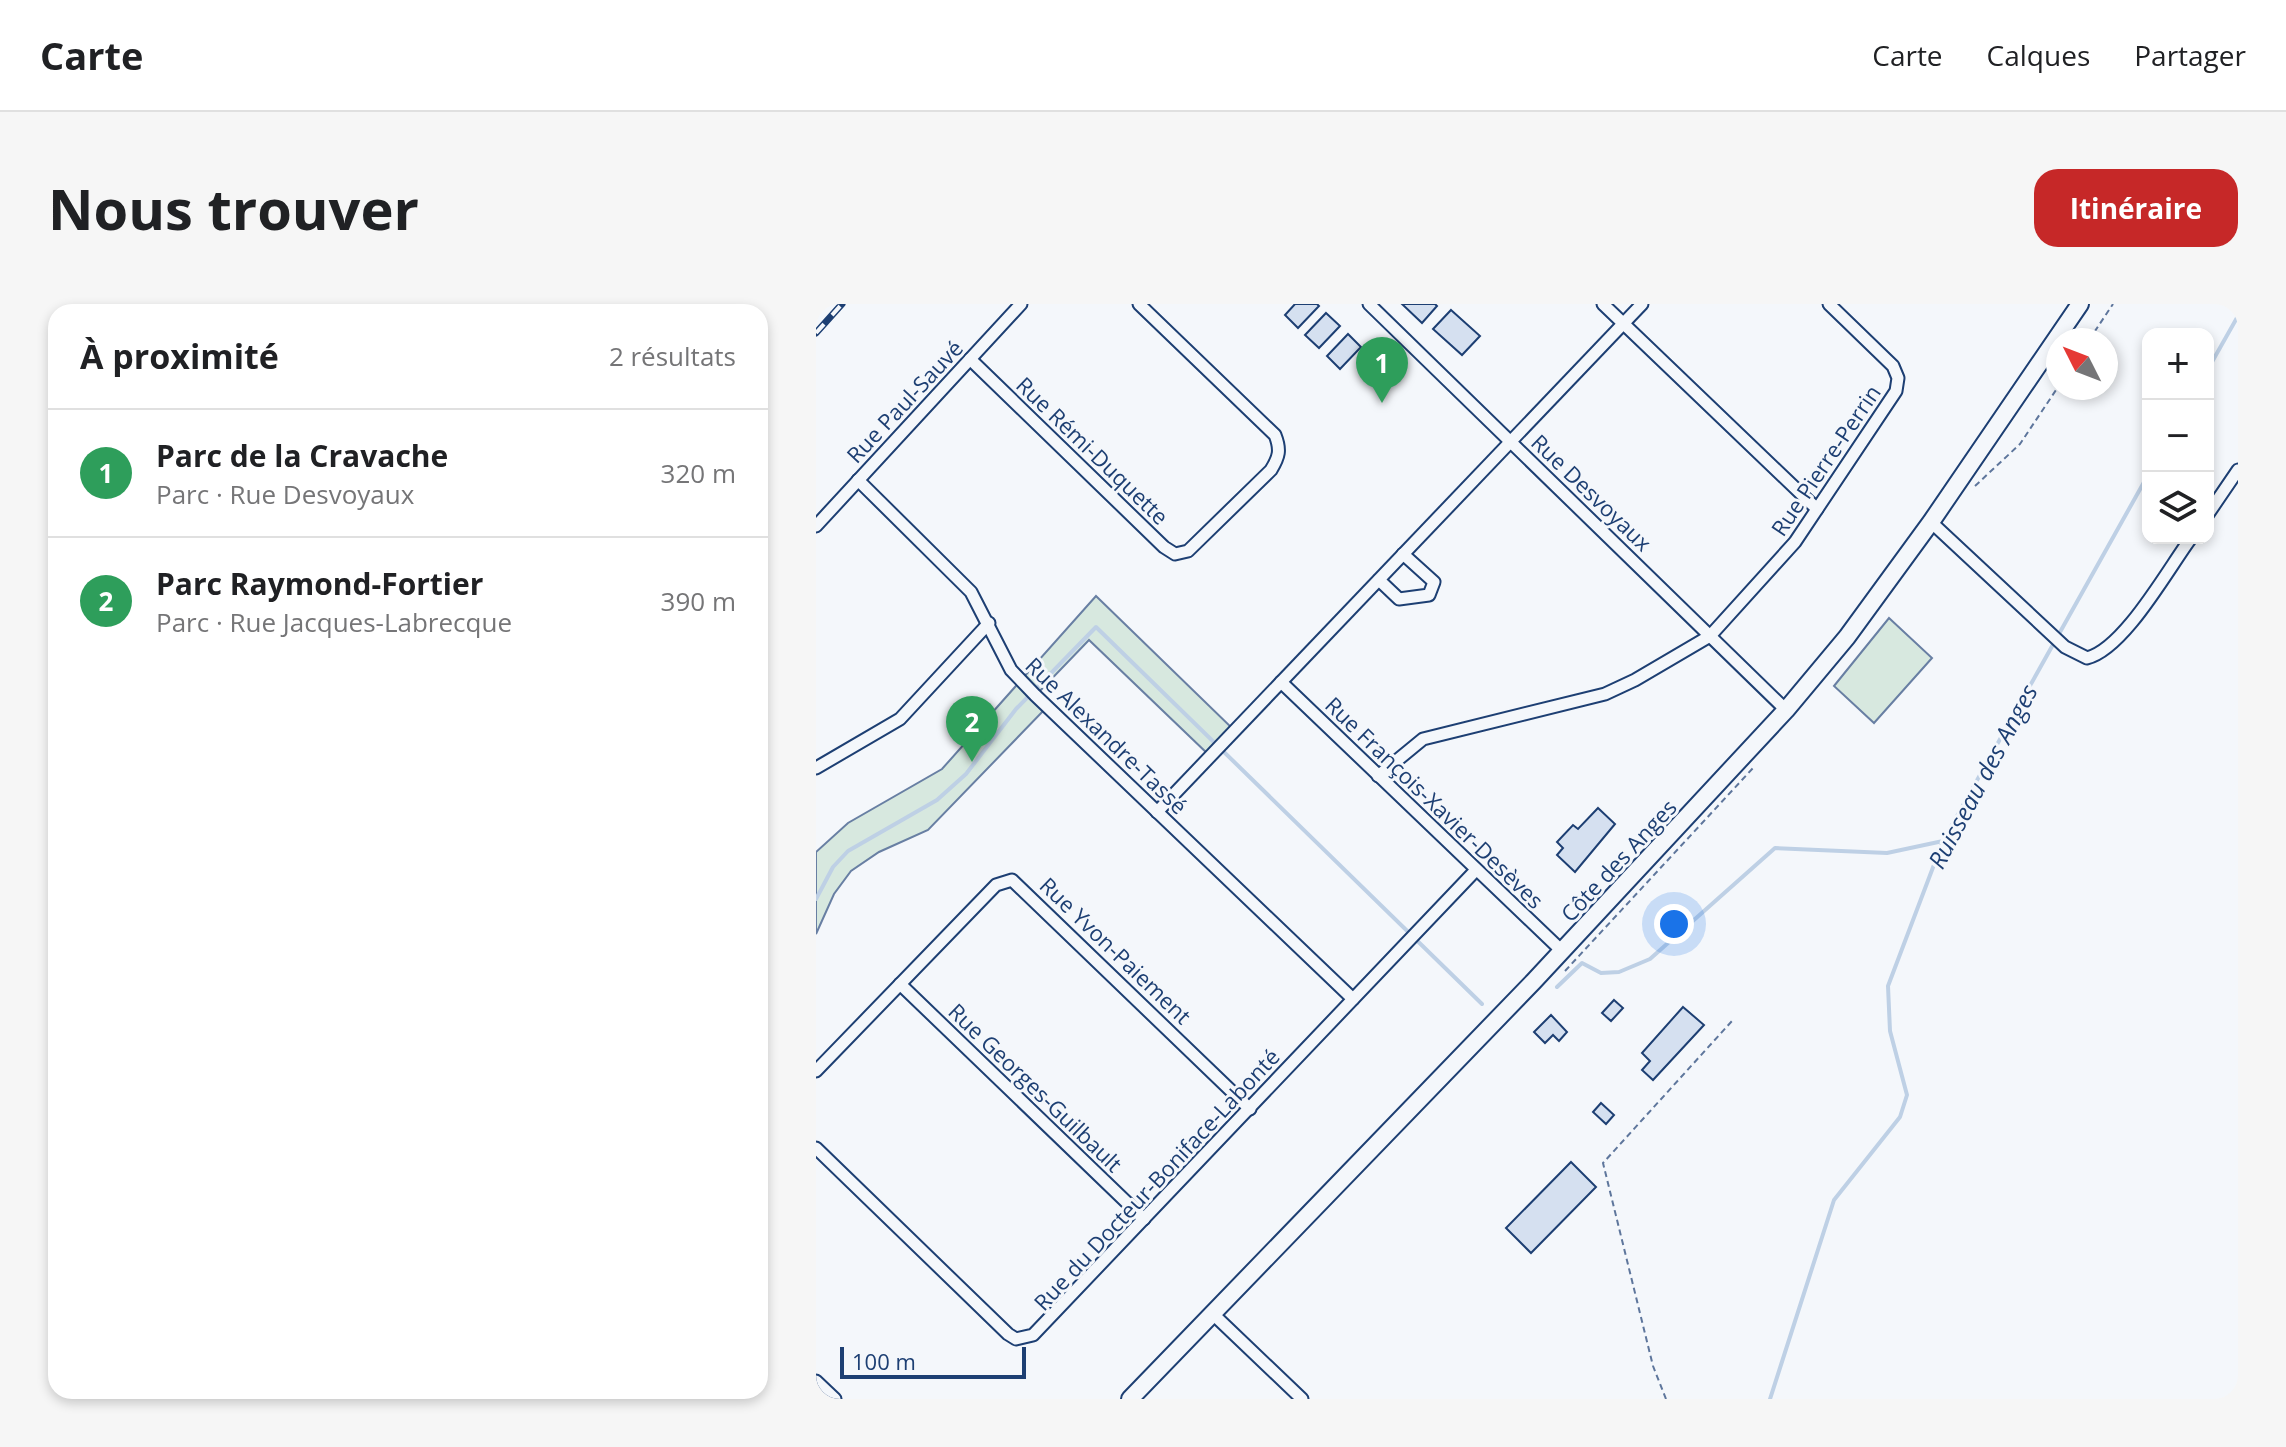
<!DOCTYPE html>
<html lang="fr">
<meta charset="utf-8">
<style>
:root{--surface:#fff;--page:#f6f6f6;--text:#202124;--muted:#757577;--line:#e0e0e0;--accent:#c62828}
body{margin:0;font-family:"Open Sans",sans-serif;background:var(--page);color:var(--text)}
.controls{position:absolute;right:24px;top:24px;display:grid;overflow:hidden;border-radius:16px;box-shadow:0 4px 12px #0003}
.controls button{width:72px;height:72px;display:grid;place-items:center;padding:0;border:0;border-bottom:2px solid var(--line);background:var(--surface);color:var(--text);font:40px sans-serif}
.compass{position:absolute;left:1230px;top:24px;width:72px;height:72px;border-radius:50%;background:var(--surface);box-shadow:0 4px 12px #0003;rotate:312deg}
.scale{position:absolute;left:24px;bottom:20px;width:186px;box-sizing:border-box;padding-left:8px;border:4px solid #1d3f73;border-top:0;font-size:22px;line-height:28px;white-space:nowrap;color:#1d3f73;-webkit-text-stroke:6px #f4f7fb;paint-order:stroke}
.you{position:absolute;left:858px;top:620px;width:28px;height:28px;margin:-20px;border:6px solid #fff;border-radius:50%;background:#1a73e8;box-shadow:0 0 0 12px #1a73e833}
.badge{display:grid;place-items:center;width:52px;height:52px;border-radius:50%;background:var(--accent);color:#fff;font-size:26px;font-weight:700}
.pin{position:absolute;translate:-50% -66px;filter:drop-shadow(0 2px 4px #0008)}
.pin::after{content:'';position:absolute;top:42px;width:28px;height:24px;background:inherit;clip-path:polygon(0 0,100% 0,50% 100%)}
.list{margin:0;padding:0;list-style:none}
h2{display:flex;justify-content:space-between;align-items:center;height:104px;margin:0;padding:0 32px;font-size:34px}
h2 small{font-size:26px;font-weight:400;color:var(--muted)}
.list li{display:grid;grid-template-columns:52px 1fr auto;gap:24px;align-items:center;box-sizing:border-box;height:128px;padding:0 32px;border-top:2px solid var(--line)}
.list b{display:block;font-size:30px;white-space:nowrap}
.list p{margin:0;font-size:26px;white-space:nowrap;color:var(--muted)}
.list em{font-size:26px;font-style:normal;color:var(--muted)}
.icon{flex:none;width:44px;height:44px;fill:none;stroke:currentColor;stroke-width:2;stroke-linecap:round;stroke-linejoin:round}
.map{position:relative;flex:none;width:1422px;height:1095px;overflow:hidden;border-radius:24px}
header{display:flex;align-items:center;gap:48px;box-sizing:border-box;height:112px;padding:0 40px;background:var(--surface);border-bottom:2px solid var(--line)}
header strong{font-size:38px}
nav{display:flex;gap:44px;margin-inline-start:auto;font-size:28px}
.intro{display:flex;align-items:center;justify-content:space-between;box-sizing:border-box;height:192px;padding:0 48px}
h1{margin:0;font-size:56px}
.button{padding:20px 36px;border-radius:24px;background:var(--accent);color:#fff;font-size:28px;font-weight:700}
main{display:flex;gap:48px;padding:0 48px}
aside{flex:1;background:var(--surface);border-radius:24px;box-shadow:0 4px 12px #0003}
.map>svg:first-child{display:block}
.green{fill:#d7e8df;stroke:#687fa3;stroke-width:2}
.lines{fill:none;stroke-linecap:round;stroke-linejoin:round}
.stream{stroke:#bed0e5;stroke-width:4}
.building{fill:#d5e0f0;stroke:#1d3f73;stroke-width:2}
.street-casing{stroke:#1d3f73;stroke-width:15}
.secondary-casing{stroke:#1d3f73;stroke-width:20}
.path{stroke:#5e769c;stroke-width:2;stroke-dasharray:6 4;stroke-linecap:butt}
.street{stroke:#f4f7fb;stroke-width:11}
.secondary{stroke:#f4f7fb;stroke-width:16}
.rail-casing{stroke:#1d3f73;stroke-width:7}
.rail{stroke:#f4f7fb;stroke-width:4;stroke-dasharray:12;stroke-linecap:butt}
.labels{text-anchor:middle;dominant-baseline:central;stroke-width:6;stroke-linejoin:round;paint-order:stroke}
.street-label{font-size:22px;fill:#1d3f73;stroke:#f4f7fb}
.water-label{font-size:24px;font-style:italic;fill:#1d3f73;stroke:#f4f7fb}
</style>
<header>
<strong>Carte</strong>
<nav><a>Carte</a><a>Calques</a><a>Partager</a></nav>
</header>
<div class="intro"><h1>Nous trouver</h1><a class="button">Itinéraire</a></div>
<main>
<aside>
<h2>À proximité<small>2 résultats</small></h2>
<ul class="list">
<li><span class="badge" style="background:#2e9e5b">1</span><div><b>Parc de la Cravache</b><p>Parc · Rue Desvoyaux</p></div><em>320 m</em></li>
<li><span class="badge" style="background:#2e9e5b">2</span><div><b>Parc Raymond-Fortier</b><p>Parc · Rue Jacques-Labrecque</p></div><em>390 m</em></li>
</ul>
</aside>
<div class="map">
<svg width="1422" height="1095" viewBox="0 0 1422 1095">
<rect width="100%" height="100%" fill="#f4f7fb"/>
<g class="green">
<polygon points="280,292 418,426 394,452 273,336 220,391 231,403 112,526 63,548 35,567 18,590 0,630 0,548 32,519 126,465"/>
<polygon points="1073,314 1116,354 1058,419 1018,382"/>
</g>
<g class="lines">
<g class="stream">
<polyline points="1392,65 1422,12"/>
<polyline points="0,595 17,563 32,547 121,496 150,470 200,405 280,323 666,700"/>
<polyline points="741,683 766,659 785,669 803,668 834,655 959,544 1071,549 1127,537"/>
<polyline points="954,1095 1018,896 1084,813 1091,791 1074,727 1072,682 1127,537 1332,171"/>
</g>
</g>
<g class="building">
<polygon points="479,0 501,0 503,2 482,24 469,11"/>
<polygon points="586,0 619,0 621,2 606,19"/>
<polygon points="635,6 664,32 646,51 617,25"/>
<polygon points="510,9 524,22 503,44 489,31"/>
<polygon points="532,30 545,43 524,65 511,52"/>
<polygon points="782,504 799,520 759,568 741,551 747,544 741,538 757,521 762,525"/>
<polygon points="798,696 807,704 795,717 786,709"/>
<polygon points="867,703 888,721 837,776 826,766 834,757 826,749"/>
<polygon points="735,711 751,728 743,737 737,731 729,739 718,728"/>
<polygon points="785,799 798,811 790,820 777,808"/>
<polygon points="755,858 780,883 715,949 690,924"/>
</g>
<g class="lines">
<g class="street-casing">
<g id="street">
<polyline points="553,0 970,406"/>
<polyline points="787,0 1001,205"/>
<path d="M154,55L348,243L359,250L372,247L455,166C463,153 465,146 459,131L323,0"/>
<polyline points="42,176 155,288 195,366 219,391 537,695"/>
<polyline points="1392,210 1422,166"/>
<path d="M1115,218L1249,343L1271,354C1308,345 1352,265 1375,234"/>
<polyline points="0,222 205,0"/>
<polyline points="563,276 583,295 613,291 618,278 587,250"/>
<polyline points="465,378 746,647"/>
<polyline points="0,464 84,415 173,319"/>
<polyline points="562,472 607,435 789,390 819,376 894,332 979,238 1080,87 1082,74 1077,62 1013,0"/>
<polyline points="341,508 826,0"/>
<polyline points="84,680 328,915"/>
<polyline points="0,767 180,581 196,576 434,805"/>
<polyline points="0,844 192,1030 200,1035 217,1031 660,566"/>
<polyline points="397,1010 486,1095"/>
<polyline points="0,1077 19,1095"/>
</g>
</g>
<g class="secondary-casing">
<polyline id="secondary" points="314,1095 718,677 970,406 1031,333 1115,218 1264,0"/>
</g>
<g class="path">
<polyline points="1273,36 1297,0"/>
<polyline points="1159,182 1204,140 1242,83"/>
<polyline points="749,667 938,463"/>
<polyline points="850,1095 837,1062 787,859 916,717"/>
</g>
<use href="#street" class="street"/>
<use href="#secondary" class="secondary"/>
<g class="rail-casing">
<polyline id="rail" points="0,29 26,0"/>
</g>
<use href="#rail" class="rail"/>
</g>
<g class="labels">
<g class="street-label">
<text transform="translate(88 97) rotate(-47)">Rue Paul-Sauvé</text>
<text transform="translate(277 146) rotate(44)">Rue Rémi-Duquette</text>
<text transform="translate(1009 156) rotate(-56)">Rue Pierre-Perrin</text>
<text transform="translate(776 188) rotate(44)">Rue Desvoyaux</text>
<text transform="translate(291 431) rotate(44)">Rue Alexandre-Tassé</text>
<text transform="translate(619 498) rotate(44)">Rue François-Xavier-Desèves</text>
<text transform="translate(802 556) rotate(-47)">Côte des Anges</text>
<text transform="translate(300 646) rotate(44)">Rue Yvon-Paiement</text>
<text transform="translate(220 783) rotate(44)">Rue Georges-Guilbault</text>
<text transform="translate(340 875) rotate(-47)">Rue du Docteur-Boniface-Labonté</text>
</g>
<g class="water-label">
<text transform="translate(1166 472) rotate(-62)">Ruisseau des Anges</text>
</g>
</g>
</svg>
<div class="controls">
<button>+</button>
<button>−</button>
<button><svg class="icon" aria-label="layers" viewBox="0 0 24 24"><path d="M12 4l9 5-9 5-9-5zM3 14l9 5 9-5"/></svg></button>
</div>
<svg class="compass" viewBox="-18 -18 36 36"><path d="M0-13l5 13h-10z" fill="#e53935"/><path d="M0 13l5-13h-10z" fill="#757577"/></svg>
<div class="scale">100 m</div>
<div class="you"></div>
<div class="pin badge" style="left:566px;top:99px;background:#2e9e5b">1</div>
<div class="pin badge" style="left:156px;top:458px;background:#2e9e5b">2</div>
</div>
</main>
